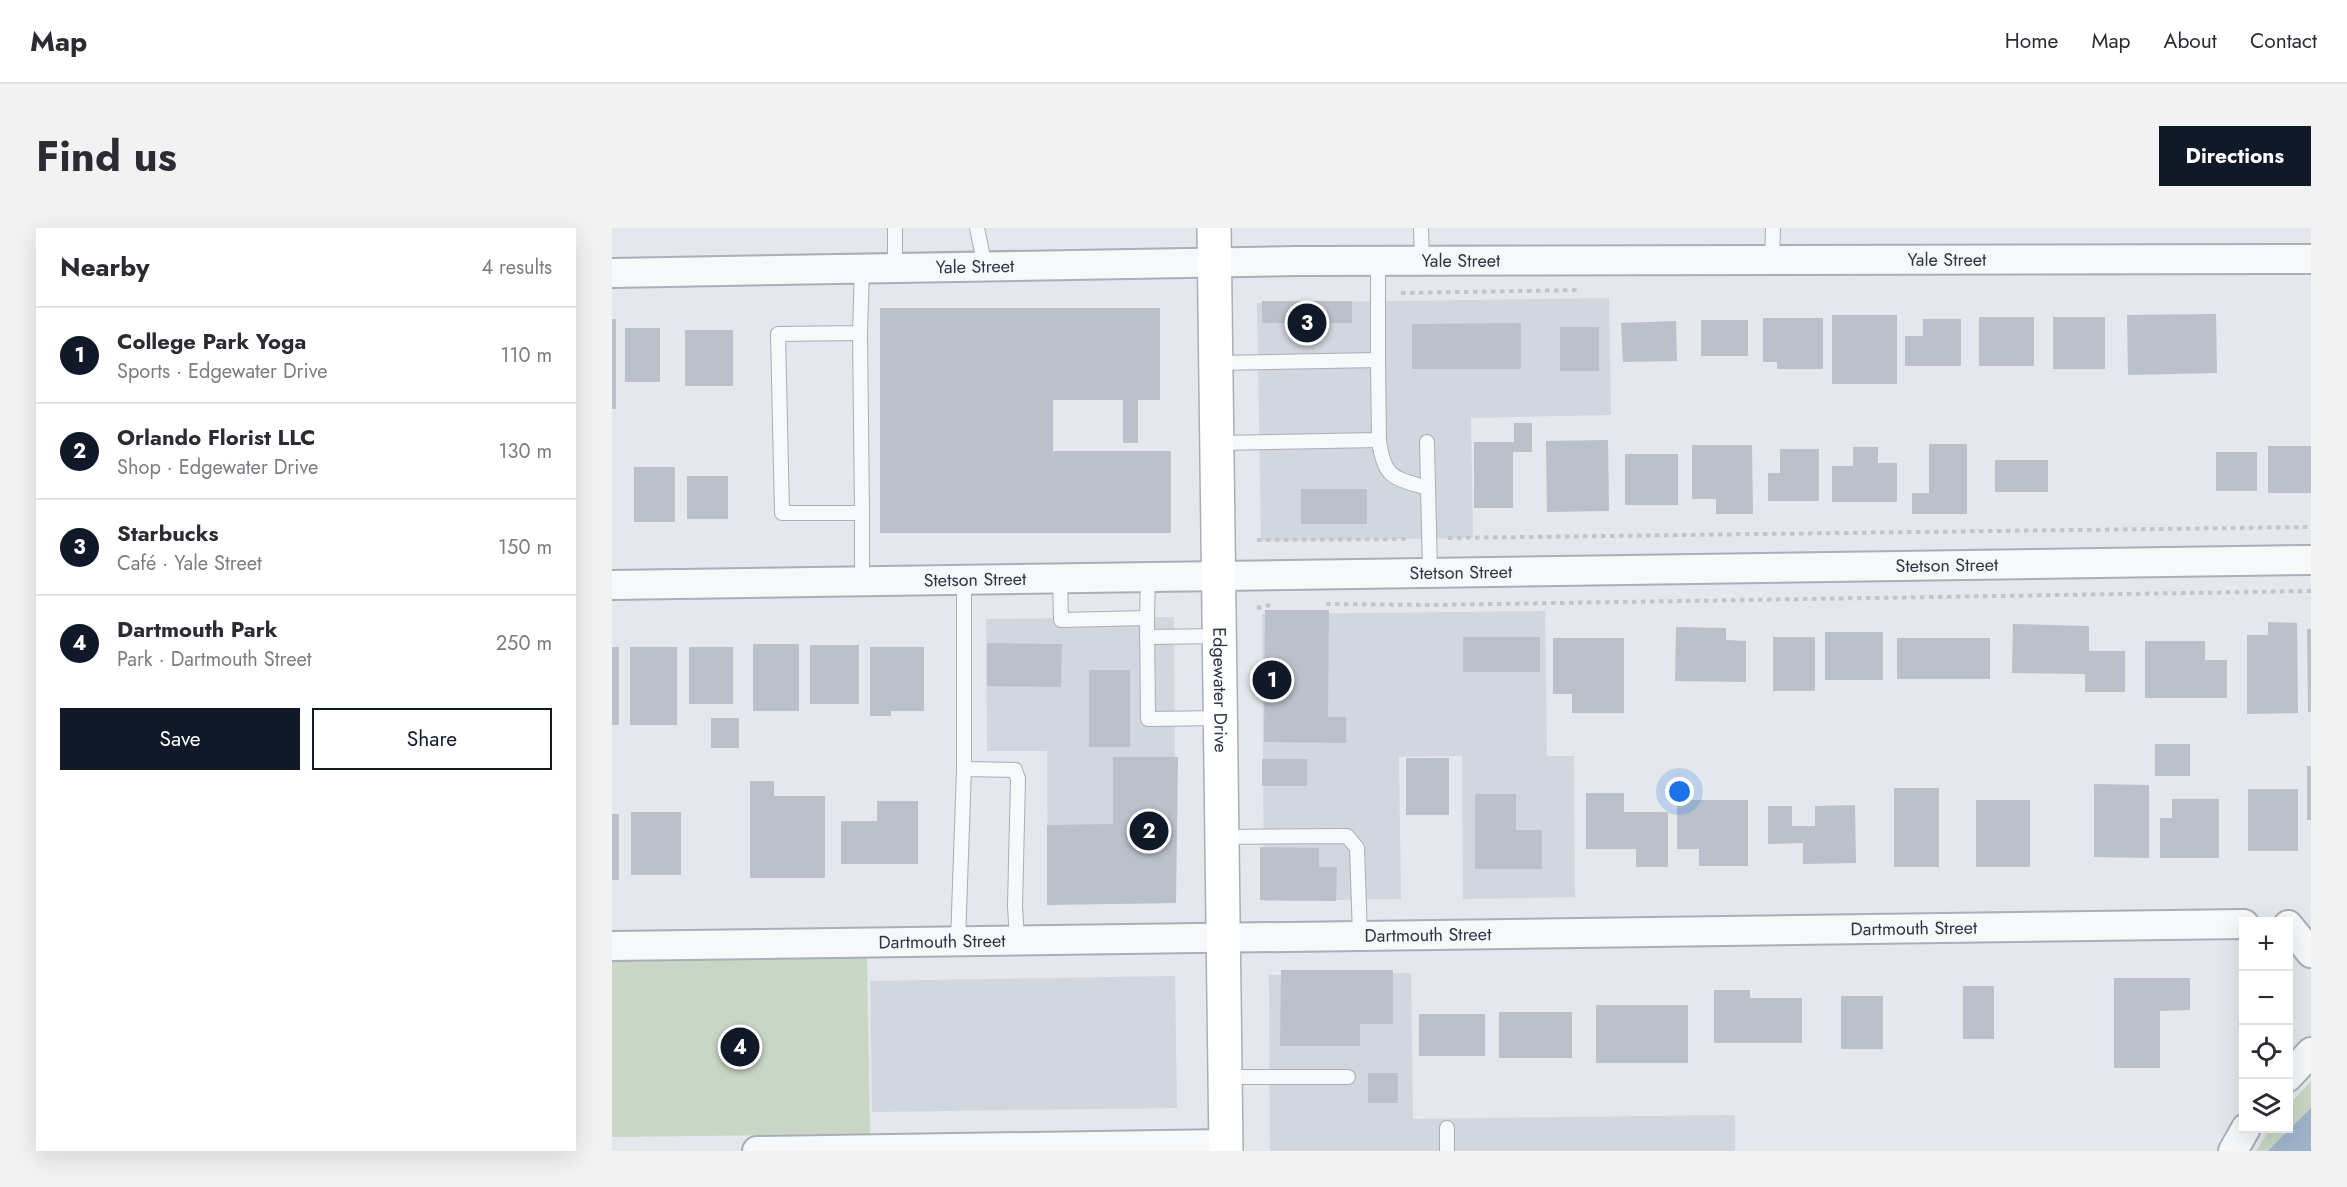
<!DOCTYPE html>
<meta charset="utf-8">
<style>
:root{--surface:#fff;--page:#f2f2f3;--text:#2b2b33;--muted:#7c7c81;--line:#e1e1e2;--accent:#111827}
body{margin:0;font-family:Jost,sans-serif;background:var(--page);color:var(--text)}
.controls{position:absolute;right:18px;bottom:18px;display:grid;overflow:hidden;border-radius:0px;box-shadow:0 6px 24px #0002}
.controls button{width:54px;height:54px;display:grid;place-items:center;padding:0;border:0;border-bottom:2px solid var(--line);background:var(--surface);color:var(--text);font:30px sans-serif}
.you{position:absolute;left:1068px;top:564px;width:21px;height:21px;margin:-15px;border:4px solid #fff;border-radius:50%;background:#1a73e8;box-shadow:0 0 0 9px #1a73e833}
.badge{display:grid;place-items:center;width:39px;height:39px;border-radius:50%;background:var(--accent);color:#fff;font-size:20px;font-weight:700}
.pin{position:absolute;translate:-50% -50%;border:3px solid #fff;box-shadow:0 2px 6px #0006}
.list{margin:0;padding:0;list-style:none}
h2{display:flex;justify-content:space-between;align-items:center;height:78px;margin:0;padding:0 24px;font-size:26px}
h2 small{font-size:20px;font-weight:400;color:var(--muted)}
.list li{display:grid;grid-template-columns:39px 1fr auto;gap:18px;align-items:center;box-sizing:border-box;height:96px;padding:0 24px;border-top:2px solid var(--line)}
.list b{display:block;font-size:22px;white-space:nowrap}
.list p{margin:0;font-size:20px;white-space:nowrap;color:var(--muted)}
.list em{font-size:20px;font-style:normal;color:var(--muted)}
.actions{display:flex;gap:12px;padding:18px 24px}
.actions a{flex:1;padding:14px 0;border:2px solid var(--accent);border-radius:0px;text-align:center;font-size:21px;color:var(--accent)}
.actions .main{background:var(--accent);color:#fff}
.icon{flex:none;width:33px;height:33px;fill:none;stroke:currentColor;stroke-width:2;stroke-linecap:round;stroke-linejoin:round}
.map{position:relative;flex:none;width:1699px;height:923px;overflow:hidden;border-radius:0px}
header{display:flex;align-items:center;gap:36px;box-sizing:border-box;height:84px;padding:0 30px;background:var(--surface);border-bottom:2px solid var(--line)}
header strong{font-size:28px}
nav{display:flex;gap:33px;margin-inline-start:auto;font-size:21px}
.intro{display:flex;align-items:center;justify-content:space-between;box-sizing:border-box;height:144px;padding:0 36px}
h1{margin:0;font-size:42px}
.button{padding:15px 27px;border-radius:0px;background:var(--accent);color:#fff;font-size:21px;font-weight:700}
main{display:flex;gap:36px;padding:0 36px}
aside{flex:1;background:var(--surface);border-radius:0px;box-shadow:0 6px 24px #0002}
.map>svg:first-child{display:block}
.built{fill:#d2d6de}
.green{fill:#c9d6c5}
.water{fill:#9fb4cc}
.building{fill:#bbc0ca}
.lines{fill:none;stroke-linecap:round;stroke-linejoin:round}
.lane-casing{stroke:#a9aeb7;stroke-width:16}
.street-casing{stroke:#a9aeb7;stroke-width:32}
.secondary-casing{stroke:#a9aeb7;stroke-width:36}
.path{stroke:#c2c5cb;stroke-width:4;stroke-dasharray:4.5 4.5;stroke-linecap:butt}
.lane{stroke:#f7f8fa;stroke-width:14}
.street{stroke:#f7f8fa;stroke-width:28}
.secondary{stroke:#fff;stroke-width:33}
.labels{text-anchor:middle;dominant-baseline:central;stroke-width:6;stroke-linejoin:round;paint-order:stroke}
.street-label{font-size:18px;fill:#2b3445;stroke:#f4f6f9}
</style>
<header>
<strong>Map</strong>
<nav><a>Home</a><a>Map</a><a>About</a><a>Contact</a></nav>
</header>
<div class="intro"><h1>Find us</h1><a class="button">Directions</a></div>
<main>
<aside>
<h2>Nearby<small>4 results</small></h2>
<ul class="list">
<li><span class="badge">1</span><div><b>College Park Yoga</b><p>Sports · Edgewater Drive</p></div><em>110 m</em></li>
<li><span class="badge">2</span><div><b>Orlando Florist LLC</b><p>Shop · Edgewater Drive</p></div><em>130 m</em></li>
<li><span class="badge">3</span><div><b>Starbucks</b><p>Café · Yale Street</p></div><em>150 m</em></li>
<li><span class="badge">4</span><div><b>Dartmouth Park</b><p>Park · Dartmouth Street</p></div><em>250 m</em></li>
</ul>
<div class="actions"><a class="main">Save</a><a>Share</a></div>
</aside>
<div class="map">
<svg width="1699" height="923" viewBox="0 0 1699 923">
<rect width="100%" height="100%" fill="#e4e7ec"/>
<g class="built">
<polygon points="997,70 999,187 859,190 861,310 649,313 645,75"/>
<polygon points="933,383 935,528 962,528 963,669 851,671 850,528 787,529 789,671 652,673 650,386"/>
<polygon points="562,389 564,675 436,676 435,523 375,523 374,391"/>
<polygon points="799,745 801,891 1123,887 1123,923 658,923 657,747"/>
<polygon points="563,748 565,880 260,884 258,753"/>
</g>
<g class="green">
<polygon points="255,729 258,906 0,909 0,732"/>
<polygon points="1699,853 1699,923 1644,923 1658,901 1676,900 1677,877"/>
</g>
<polygon class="water" points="1699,880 1699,923 1656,923"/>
<g class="building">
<rect x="650" y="73" width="90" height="22"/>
<polygon points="268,80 548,80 548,172 526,172 526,215 511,215 511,172 441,172 441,223 559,223 559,305 268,305"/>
<polygon points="1604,86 1605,145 1516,147 1515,87"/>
<rect x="1220" y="87" width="65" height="69"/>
<rect x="1367" y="89" width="55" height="49"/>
<rect x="1441" y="89" width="52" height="52"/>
<polygon points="1151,90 1211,90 1211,141 1165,141 1165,134 1151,134"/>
<rect x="0" y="91" width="4" height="90"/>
<polygon points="1311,91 1349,91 1349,138 1293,138 1293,108 1311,108"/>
<rect x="1089" y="92" width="47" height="36"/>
<polygon points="1064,93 1065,133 1011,134 1009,95"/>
<polygon points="909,95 909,141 800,141 800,96"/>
<rect x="948" y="99" width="39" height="44"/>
<rect x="13" y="100" width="35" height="54"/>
<rect x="73" y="102" width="48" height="56"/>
<polygon points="902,195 920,195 920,224 901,224 901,280 862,280 862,214 902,214"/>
<polygon points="996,212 997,283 935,284 934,213"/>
<polygon points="1317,216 1355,216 1355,286 1300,286 1300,265 1317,265"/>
<polygon points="1080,217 1140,217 1141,286 1104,286 1104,271 1080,271"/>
<rect x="1656" y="218" width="43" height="47"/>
<polygon points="1241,219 1266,219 1266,235 1285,235 1285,274 1220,274 1220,238 1241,238"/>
<polygon points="1168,221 1207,221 1207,273 1156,273 1156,245 1168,245"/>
<rect x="1604" y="224" width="41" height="39"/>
<rect x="1013" y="226" width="53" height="51"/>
<rect x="1383" y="232" width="53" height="32"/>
<rect x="22" y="239" width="41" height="55"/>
<rect x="75" y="248" width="41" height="43"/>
<rect x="689" y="261" width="66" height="35"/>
<polygon points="653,382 717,382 716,489 734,489 734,515 652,514"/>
<polygon points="1656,394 1685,395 1686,485 1635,486 1635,407 1656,407"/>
<polygon points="1401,396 1477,398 1477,423 1513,423 1513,464 1473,464 1473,446 1400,445"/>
<polygon points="1064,399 1114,400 1114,412 1134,413 1134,454 1063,453"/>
<polygon points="1695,401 1699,401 1699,484 1696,484"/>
<rect x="1213" y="404" width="58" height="48"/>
<rect x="851" y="409" width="77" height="35"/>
<rect x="1161" y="409" width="42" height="54"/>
<polygon points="941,410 1012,410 1012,485 960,485 960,466 941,466"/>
<rect x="1285" y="410" width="93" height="41"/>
<polygon points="1533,413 1593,413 1593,432 1615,432 1615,470 1533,470"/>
<polygon points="375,415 450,416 449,459 375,458"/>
<rect x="141" y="416" width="46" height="67"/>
<rect x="198" y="417" width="49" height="59"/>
<rect x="0" y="419" width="7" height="78"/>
<rect x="18" y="419" width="47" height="78"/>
<rect x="77" y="419" width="44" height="57"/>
<polygon points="258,419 312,419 312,483 279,483 279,488 258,488"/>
<rect x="477" y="442" width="41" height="77"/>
<rect x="99" y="490" width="28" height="30"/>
<rect x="1543" y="516" width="35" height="32"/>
<polygon points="501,529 566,529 564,675 435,677 435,597 501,596"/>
<rect x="794" y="530" width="43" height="57"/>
<rect x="650" y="531" width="45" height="27"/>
<rect x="1695" y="538" width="4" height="54"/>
<polygon points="138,553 162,553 162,568 213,568 213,650 138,650"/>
<polygon points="1482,556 1537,557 1537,630 1482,629"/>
<rect x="1282" y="560" width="45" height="79"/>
<rect x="1636" y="561" width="50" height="62"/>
<polygon points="974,565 1012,565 1012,584 1056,584 1056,639 1024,639 1024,621 974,621"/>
<polygon points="863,566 904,566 904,602 930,602 930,641 863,641"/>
<polygon points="1560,571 1607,571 1607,630 1548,630 1548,590 1560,590"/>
<polygon points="1065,572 1136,572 1136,638 1087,638 1087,621 1065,621"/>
<rect x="1364" y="572" width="54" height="67"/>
<polygon points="265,573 306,573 306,636 229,636 229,593 265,593"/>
<polygon points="1243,577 1244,635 1191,636 1191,615 1156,616 1156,578 1180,578 1180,598 1203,598 1203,578"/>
<rect x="19" y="584" width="50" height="63"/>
<rect x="0" y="586" width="7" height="66"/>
<polygon points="648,619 707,620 707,639 725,639 724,673 648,672"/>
<polygon points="669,742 781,742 781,796 748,796 748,818 668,818"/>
<polygon points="1502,750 1578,750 1578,782 1548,783 1548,840 1502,840"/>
<rect x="1351" y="758" width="31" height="53"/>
<polygon points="1102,762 1138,762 1138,770 1190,770 1190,815 1102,815"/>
<rect x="1229" y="768" width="42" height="53"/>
<rect x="984" y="777" width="92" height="58"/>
<rect x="887" y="784" width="73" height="46"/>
<rect x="807" y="786" width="66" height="42"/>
<rect x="756" y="845" width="30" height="30"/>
</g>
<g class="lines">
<g class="lane-casing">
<g id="lane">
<polyline points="365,0 373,39"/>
<polyline points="809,0 810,33"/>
<polyline points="766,33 766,132"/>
<polyline points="1160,33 1161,0"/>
<polyline points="283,40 283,0"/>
<polyline points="248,105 250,285"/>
<polyline points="604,135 766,132 767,212 605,215"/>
<path d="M767,212C772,251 782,250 816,260"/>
<polyline points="815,214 818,344"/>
<polyline points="448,349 449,392 535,390 536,491 609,490"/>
<polyline points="250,353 250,285 170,285 166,106 248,105 250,41"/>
<polyline points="535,390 536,348"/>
<polyline points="535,409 607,408"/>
<polyline points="352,541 403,542 406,551 403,678 405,712"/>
<polyline points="610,609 735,608 745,620 748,707"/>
<polyline points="346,713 352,541 352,350"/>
<polyline points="614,849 736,849"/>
<polyline points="835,900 835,923"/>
</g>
</g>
<g class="street-casing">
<g id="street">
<path id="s1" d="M0,45L684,33L1699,31"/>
<path id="s2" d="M0,357L1699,332"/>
<polyline points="1676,697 1699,725"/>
<path id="s3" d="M0,718L1632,696"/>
<polyline points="1676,849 1699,824"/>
<polyline points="145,923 614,916"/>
<polyline points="1621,923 1634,900"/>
</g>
</g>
<g class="secondary-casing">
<g id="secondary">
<path id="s4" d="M602,0L614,923"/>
</g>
</g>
<g class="path">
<polyline points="789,65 969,62"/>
<polyline points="836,310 1699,299"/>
<polyline points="645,312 798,311"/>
<polyline points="714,376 819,377 1699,363"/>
<polyline points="645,380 658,377"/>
</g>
<use href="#lane" class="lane"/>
<use href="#street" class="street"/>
<use href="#secondary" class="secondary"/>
</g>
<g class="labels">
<g class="street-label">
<text stroke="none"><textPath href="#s1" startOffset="1335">Yale Street</textPath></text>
<text stroke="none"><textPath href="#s1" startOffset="849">Yale Street</textPath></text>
<text stroke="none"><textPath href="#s1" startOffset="363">Yale Street</textPath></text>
<text stroke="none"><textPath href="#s2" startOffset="1335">Stetson Street</textPath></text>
<text stroke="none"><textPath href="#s2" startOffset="849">Stetson Street</textPath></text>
<text stroke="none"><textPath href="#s2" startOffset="363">Stetson Street</textPath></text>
<text stroke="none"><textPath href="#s4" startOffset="462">Edgewater Drive</textPath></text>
<text stroke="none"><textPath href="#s3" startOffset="1302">Dartmouth Street</textPath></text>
<text stroke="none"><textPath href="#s3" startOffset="816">Dartmouth Street</textPath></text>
<text stroke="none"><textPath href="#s3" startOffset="330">Dartmouth Street</textPath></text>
</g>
</g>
</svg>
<div class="controls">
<button>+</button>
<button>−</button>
<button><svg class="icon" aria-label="locate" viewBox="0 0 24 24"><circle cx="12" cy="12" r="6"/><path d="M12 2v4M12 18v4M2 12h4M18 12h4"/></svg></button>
<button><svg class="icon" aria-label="layers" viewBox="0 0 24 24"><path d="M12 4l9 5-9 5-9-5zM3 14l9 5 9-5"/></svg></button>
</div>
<div class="you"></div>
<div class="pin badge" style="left:660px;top:452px">1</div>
<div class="pin badge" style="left:537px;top:603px">2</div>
<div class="pin badge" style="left:695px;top:95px">3</div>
<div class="pin badge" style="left:128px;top:819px">4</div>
</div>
</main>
